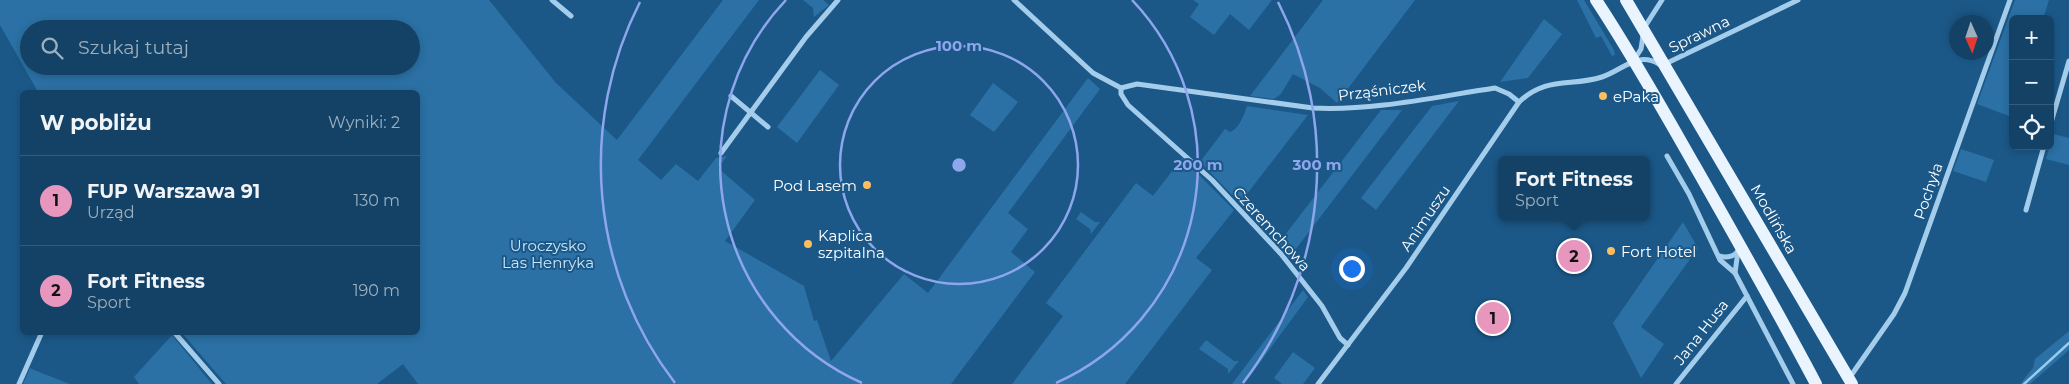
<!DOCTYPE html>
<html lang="pl">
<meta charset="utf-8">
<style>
:root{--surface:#144266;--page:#1d496c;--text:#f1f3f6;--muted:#9db0bf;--line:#335b7a;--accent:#e797bd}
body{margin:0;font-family:Montserrat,sans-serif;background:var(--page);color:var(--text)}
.controls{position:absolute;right:15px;top:15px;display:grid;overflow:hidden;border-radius:8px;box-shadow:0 2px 8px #0003}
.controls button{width:45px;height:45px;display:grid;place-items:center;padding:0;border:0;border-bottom:1px solid var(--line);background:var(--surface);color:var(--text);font:25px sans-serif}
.compass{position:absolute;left:1949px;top:15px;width:45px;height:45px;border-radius:50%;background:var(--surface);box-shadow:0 2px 8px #0003;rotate:177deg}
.you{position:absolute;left:1351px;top:268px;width:18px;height:18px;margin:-12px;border:4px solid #fff;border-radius:50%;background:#1a73e8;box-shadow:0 0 0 8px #1a73e833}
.badge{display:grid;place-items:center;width:32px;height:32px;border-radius:50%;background:var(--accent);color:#111;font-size:16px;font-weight:700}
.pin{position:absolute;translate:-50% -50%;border:2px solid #fff;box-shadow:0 1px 5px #0006}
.popup{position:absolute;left:1498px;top:156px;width:152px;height:65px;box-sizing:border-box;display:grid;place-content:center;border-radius:8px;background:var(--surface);filter:drop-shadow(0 1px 4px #0005);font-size:16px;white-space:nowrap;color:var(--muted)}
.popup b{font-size:19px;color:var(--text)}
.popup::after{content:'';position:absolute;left:50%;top:100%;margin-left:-10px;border:10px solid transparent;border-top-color:var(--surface)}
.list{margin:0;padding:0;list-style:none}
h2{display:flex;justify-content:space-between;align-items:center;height:65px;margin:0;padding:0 20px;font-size:21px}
h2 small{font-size:16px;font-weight:400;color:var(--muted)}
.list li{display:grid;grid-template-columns:32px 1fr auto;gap:15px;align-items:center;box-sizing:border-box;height:90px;padding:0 20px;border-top:1px solid var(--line)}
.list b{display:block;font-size:19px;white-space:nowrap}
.list p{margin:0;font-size:16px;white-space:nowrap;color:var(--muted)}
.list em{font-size:16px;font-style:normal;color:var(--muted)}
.icon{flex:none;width:28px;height:28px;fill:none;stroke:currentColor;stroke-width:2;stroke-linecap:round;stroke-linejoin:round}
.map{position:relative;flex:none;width:2069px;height:384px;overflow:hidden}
.search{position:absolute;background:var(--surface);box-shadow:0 2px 8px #0003;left:20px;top:20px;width:400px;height:55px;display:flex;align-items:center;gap:12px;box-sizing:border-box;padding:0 18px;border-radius:28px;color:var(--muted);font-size:19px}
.panel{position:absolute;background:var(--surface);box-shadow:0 2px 8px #0003;left:20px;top:90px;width:400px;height:245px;border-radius:8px}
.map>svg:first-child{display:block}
.green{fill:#2b71a5;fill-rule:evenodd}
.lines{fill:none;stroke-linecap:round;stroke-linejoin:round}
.stream{stroke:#97caee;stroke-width:2.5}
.street{stroke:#a4cdec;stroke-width:5}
.primary{stroke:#eaf4ff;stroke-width:12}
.ring{fill:none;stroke:#8ea6ec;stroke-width:2.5}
.poi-dot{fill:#fdbd61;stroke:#1b5888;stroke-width:2}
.labels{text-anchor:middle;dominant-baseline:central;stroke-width:4;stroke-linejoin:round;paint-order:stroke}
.street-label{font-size:15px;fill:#fff;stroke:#1b5888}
.poi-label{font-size:15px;fill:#fff;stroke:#1b5888;text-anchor:start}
.park-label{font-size:15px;fill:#c9e5f9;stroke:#1b5888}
.centre{fill:#8ea6ec;stroke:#1b5888;stroke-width:2.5}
.ring-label{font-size:15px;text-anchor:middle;font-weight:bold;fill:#8ea6ec;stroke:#1b5888;stroke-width:4;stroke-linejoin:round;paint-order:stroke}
</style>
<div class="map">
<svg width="2069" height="384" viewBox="0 0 2069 384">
<rect width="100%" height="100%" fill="#1b5888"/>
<g class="green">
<path d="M0,0H489L556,83L617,140L723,0H759L638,160L661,180L676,164L698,181L716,158L727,156L718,168L755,200L725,241L804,286L814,321L817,320L831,361L904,274L928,293L1088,78L1100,89L1008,213L1028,229L1011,252L1035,272L951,384H418L403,364L377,384H226L182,333L418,332V92H38L0,25ZM29,29H411V66H29Z"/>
<polygon points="803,0 823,0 829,5 814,17 813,8"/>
<polygon points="1193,0 1272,0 1249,30 1230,14 1214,35 1190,17 1199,4"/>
<polygon points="1323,0 1415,0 1337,103 1320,88 1293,74 1281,94 1274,99 1250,96"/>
<polygon points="1577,0 1584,0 1614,50 1615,55 1612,56 1601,36 1596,38"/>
<polygon points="2015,0 2049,0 2043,19 2013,19 2013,104 2009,116 1977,104"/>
<polygon points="1544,19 1562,34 1528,78 1500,82"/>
<polygon points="820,70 839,85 797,143 777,127"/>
<polygon points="993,83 1018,102 994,132 970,115"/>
<polygon points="1459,101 1376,210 1361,198 1432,106"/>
<path d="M1247,106L1308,115L1240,203L1200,162L1225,129L1230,132C1239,129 1244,115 1247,106Z"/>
<polygon points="1381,110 1402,110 1289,258 1278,244"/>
<polygon points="2053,134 2069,138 2069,165 2046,159"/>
<polygon points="1961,149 1994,160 1986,182 1953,171"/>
<polygon points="1182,158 1234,210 1196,258 1212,270 1125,384 1012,384 1063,316 1046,303 1136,183 1153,196"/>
<polygon points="1081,212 1095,222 1100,222 1091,234 1090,229 1076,219"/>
<polygon points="1683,222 1698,248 1641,327 1664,344 1641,378 1613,323"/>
<polygon points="1303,290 1308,297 1244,384 1232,384"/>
<polygon points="2069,331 2069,350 2030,384 2020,384 2033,368 2035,359"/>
<polygon points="172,335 212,384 139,384 134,377"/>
<polygon points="1206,340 1234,361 1239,361 1228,374 1228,369 1199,349"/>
<polygon points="1293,352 1315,368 1303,384 1282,384 1274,378"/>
<polygon points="30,368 34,370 70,384 23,384"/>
</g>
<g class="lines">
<polyline class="stream" points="2024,384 2069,343"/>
<g class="street">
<polyline points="552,0 571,16"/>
<polyline points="1014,0 1093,73 1121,88"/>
<polyline points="1644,28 1662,0"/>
<polyline points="1634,60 1641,49 1643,36"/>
<polyline points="1665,64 1798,0"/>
<path d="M1121,88L1137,84L1313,108C1373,111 1435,97 1495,88L1509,94L1519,102"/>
<polyline points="1121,88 1121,94 1128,105 1212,180 1281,254 1322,306 1340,338 1348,345"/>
<polyline points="731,96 768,127"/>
<polyline points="2050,126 2069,61"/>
<polyline points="721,153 806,37 838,0"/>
<polyline points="1667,156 1689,194 1720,260 1735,273 1793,384"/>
<polyline points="2026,210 2044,146"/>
<path d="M1719,256C1727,258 1735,257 1739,249"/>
<polyline points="1735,273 1738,251"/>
<polyline points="174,332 219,384"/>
<polyline points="1850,377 1894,314 1905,293 2010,0"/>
<polyline points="19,384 42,332"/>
<path d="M1318,384L1406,268L1519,102C1547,76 1570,87 1602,77C1623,70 1637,51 1659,64"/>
<polyline points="1676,384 1747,296"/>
</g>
<g class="primary">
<path d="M1596,0C1631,53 1663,110 1695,166C1736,238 1777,310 1816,384"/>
<polyline points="1626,0 1852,384"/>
</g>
</g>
<g class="ring">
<circle cx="959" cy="165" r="119"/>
<path d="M862 383A239 239 0 0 1 786 0M1132 0A239 239 0 0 1 1056 383"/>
<path d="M675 383A358 358 0 0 1 640 2M1278 2A358 358 0 0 1 1243 383"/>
</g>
<g class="poi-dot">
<circle cx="1603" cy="96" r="5"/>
<circle cx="867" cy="185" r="5"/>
<circle cx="808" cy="244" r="5"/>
<circle cx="1611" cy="251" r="5"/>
</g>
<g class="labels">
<g class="street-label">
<text transform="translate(1699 34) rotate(-26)">Sprawna</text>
<text transform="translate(1382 90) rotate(-7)">Prząśniczek</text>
<text transform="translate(1928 191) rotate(-71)">Pochyła</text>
<text transform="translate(1425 218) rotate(-56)">Animuszu</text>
<text transform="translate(1774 219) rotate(60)">Modlińska</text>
<text transform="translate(1272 229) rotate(48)">Czeremchowa</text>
<text transform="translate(1701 332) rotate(-52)">Jana Husa</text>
</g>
<g class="poi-label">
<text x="1613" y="96">ePaka</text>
<text x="857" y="185" text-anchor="end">Pod Lasem</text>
<text x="818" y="235">Kaplica<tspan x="818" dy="17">szpitalna</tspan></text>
<text x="1621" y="251">Fort Hotel</text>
</g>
<g class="park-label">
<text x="548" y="245">Uroczysko<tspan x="548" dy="17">Las Henryka</tspan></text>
</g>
</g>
<circle cx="959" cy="165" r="8" class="centre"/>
<g class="ring-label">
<text x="959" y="51">100 m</text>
<text x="1198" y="170">200 m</text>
<text x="1317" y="170">300 m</text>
</g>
</svg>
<div class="controls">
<button>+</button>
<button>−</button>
<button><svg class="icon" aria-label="locate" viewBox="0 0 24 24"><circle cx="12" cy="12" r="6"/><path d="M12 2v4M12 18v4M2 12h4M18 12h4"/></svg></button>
</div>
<svg class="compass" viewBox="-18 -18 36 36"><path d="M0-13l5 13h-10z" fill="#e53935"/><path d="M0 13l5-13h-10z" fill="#9db0bf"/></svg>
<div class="you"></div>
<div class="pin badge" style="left:1493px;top:318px">1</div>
<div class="pin badge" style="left:1574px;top:256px">2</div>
<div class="popup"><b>Fort Fitness</b>Sport</div>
<div class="search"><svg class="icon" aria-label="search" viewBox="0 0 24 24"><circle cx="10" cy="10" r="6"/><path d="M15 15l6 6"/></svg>Szukaj tutaj</div>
<section class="panel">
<h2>W pobliżu<small>Wyniki: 2</small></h2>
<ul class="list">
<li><span class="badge">1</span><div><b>FUP Warszawa 91</b><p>Urząd</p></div><em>130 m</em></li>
<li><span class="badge">2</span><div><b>Fort Fitness</b><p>Sport</p></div><em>190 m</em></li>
</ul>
</section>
</div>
